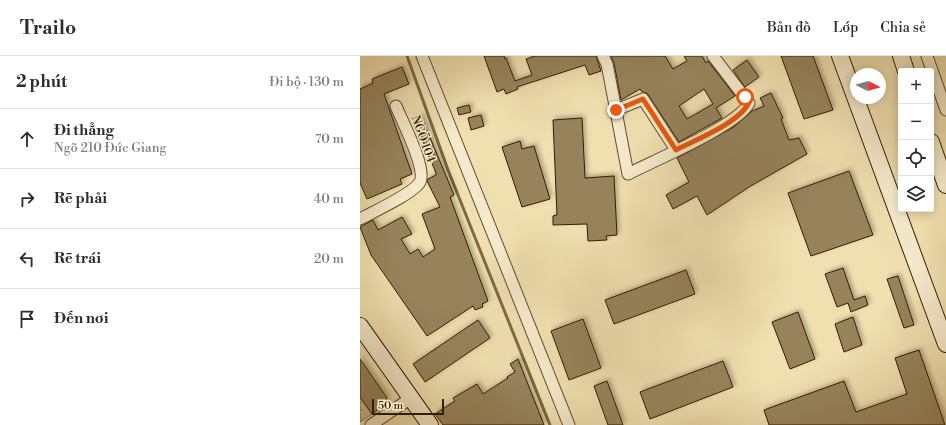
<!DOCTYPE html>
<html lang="vi">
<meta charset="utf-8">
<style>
:root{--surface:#fff;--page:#f2f2f3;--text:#2b2b33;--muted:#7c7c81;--line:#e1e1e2}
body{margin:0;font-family:"Libre Bodoni",serif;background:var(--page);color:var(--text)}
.controls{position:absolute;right:12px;top:12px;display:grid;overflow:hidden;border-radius:4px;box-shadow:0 2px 10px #0003}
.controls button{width:36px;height:36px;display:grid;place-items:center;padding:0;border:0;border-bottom:1px solid var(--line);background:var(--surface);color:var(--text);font:20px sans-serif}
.compass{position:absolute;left:490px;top:12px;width:36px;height:36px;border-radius:50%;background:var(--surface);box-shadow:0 2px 10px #0003;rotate:95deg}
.scale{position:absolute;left:12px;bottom:10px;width:72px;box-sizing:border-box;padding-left:4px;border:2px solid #341e01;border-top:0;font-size:11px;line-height:14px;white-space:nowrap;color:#341e01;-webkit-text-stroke:3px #f5ebcc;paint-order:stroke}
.stop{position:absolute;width:12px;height:12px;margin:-9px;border:3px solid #ea580c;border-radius:50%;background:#fff}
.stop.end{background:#ea580c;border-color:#fff;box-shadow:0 1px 4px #0008}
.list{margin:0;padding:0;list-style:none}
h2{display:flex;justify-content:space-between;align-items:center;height:52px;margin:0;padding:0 16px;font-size:17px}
h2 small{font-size:13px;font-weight:400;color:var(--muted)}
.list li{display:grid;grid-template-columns:26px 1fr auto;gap:12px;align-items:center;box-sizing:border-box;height:60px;padding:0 16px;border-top:1px solid var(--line)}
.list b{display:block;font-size:15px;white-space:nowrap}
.list p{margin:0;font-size:13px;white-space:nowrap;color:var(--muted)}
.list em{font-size:13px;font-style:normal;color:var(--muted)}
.icon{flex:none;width:22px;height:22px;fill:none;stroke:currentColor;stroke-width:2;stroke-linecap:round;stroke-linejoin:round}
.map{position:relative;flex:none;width:586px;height:369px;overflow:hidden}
header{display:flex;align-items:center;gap:24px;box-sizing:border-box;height:56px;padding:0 20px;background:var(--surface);border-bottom:1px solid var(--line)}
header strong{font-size:19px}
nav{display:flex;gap:22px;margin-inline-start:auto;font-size:14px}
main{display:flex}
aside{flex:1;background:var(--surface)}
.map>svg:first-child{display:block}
.park{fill:url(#park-dots);stroke:#826e4a}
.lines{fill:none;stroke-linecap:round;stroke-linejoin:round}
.stream{stroke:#7e6b46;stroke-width:3}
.building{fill:#96835c;stroke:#341e01;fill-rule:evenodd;filter:url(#shadow)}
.street-casing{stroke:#634e2d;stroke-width:13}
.secondary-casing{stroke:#341e01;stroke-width:18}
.street{stroke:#f5ebcc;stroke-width:11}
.secondary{stroke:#f5ebcc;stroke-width:16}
.route{stroke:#ea580c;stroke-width:5}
.labels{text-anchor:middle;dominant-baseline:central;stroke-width:3;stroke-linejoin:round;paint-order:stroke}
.street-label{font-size:12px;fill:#341e01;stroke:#f5ebcc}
</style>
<header>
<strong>Trailo</strong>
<nav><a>Bản đồ</a><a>Lớp</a><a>Chia sẻ</a></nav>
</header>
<main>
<aside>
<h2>2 phút<small>Đi bộ · 130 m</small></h2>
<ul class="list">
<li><svg class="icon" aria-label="ahead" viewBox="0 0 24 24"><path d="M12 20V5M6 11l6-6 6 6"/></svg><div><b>Đi thẳng</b><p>Ngõ 210 Đức Giang</p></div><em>70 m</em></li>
<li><svg class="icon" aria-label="right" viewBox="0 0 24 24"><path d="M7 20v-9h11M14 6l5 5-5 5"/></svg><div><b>Rẽ phải</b></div><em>40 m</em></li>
<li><svg class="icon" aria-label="left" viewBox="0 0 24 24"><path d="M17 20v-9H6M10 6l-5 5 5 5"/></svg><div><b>Rẽ trái</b></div><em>20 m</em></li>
<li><svg class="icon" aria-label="arrive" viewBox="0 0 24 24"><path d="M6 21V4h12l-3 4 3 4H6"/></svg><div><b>Đến nơi</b></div></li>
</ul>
</aside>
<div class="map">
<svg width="586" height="369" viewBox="0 0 586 369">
<defs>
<pattern id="park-dots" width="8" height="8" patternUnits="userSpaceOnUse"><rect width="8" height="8" fill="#d0bf92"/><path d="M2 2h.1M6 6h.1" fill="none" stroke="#b3a47c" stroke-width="1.8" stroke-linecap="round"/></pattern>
<filter id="shadow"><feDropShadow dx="2.5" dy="-2.5" stdDeviation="2" flood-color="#0004"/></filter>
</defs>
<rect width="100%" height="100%" fill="#f0e0b0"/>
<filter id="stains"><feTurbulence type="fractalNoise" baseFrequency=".005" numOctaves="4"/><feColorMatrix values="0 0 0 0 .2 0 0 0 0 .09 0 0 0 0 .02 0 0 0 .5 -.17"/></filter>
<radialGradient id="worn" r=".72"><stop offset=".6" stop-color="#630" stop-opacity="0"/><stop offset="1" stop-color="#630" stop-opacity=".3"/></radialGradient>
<polygon class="park" points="0,341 12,358 0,366"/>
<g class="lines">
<polyline class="stream" points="47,0 88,114 190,369"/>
</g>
<g class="building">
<polygon points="124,0 144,0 145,3 146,2 155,25 172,19 166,3 175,0 236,0 241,15 229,19 225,9 157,31 158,33 146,38 144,33 137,36"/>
<path d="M251,0H305L313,13L327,5L324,0H342L346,7L348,5L375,40L356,52L362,62L319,86L287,37L282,36L280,33L261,44L254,7ZM344,33L353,48L327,63L319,50Z"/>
<polygon points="421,0 453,0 473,54 444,63"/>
<polygon points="387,4 399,21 385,31 373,14"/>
<polygon points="42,11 49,28 24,38 52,118 40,123 42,128 7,143 0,127 0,33 13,27 12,23"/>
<polygon points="411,37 423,62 421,63 429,84 439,82 447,98 389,131 347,159 337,140 313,153 306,139 329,126 317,102 374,71 392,55 404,50 400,42"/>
<polygon points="109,49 111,56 99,59 97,52"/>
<polygon points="121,59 124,70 111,74 108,62"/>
<polygon points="61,60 94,139 90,141 128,245 122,248 123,251 115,254 113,250 67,280 11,199 0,171 13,164 18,174 42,161 52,178 41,183 50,198 58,193 63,201 75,193 62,158 80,151 67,125 68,123 76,119 76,117 54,63"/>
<polygon points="222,62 225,122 254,120 257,179 246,180 247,184 228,185 227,168 193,169 193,160 197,159 193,64"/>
<polygon points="160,85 162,93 174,90 190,143 162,151 142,91"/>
<polygon points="489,115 513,179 451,200 428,137"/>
<polygon points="483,212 494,244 505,240 508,249 491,256 488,247 477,251 465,218"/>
<polygon points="326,214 335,238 254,268 245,244"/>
<polygon points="538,220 554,269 544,272 527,223"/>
<polygon points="438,256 455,303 430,313 412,266"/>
<polygon points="493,261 502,289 484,296 475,268"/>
<polygon points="223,263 241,312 209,324 191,275"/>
<polygon points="118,264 130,282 65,326 53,308"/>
<polygon points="559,294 585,369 409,369 404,354 484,325 496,356 547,338 535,302"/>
<polygon points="0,303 27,342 26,348 12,358 0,341"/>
<polygon points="158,303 184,369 83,369 75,358 95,345 93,342 117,328 123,338 148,322 147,321 155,316 150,308"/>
<polygon points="363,305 373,331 290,363 280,336"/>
<polygon points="247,325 263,369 248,369 234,330"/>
</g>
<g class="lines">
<g class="street-casing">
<g id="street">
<polyline points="62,0 209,369"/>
<path d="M243,0L247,8L268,118C293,105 379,69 389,47L353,0"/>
<polyline points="567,0 586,54"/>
<polyline points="256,54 283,43 316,94"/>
<path d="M0,163C13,156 54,137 60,126C67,112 42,65 36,50"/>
<polyline points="11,369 51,342"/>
</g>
</g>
<g class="secondary-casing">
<g id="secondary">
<polyline points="480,0 586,288"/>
<polyline points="541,0 546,15"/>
<polyline points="571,86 586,129"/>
<polyline points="0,270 70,369"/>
</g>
</g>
<use href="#street" class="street"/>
<use href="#secondary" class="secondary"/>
</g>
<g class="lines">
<path class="route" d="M256,54L283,43L316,94C335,84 381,66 389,46L385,41"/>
</g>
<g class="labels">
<g class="street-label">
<text transform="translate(63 83) rotate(70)">NGÕ 104</text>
</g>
</g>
<rect width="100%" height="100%" filter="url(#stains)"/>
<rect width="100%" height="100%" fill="url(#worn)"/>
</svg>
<div class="controls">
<button>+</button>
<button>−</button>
<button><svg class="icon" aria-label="locate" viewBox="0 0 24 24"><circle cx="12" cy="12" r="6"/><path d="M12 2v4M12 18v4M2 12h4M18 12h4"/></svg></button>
<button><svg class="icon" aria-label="layers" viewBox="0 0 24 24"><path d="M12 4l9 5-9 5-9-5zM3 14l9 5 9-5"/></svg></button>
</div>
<svg class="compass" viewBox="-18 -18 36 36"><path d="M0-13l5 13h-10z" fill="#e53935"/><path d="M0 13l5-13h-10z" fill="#7c7c81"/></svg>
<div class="scale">50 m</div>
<div class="stop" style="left:385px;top:41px"></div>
<div class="stop end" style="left:256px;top:54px"></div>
</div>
</main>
